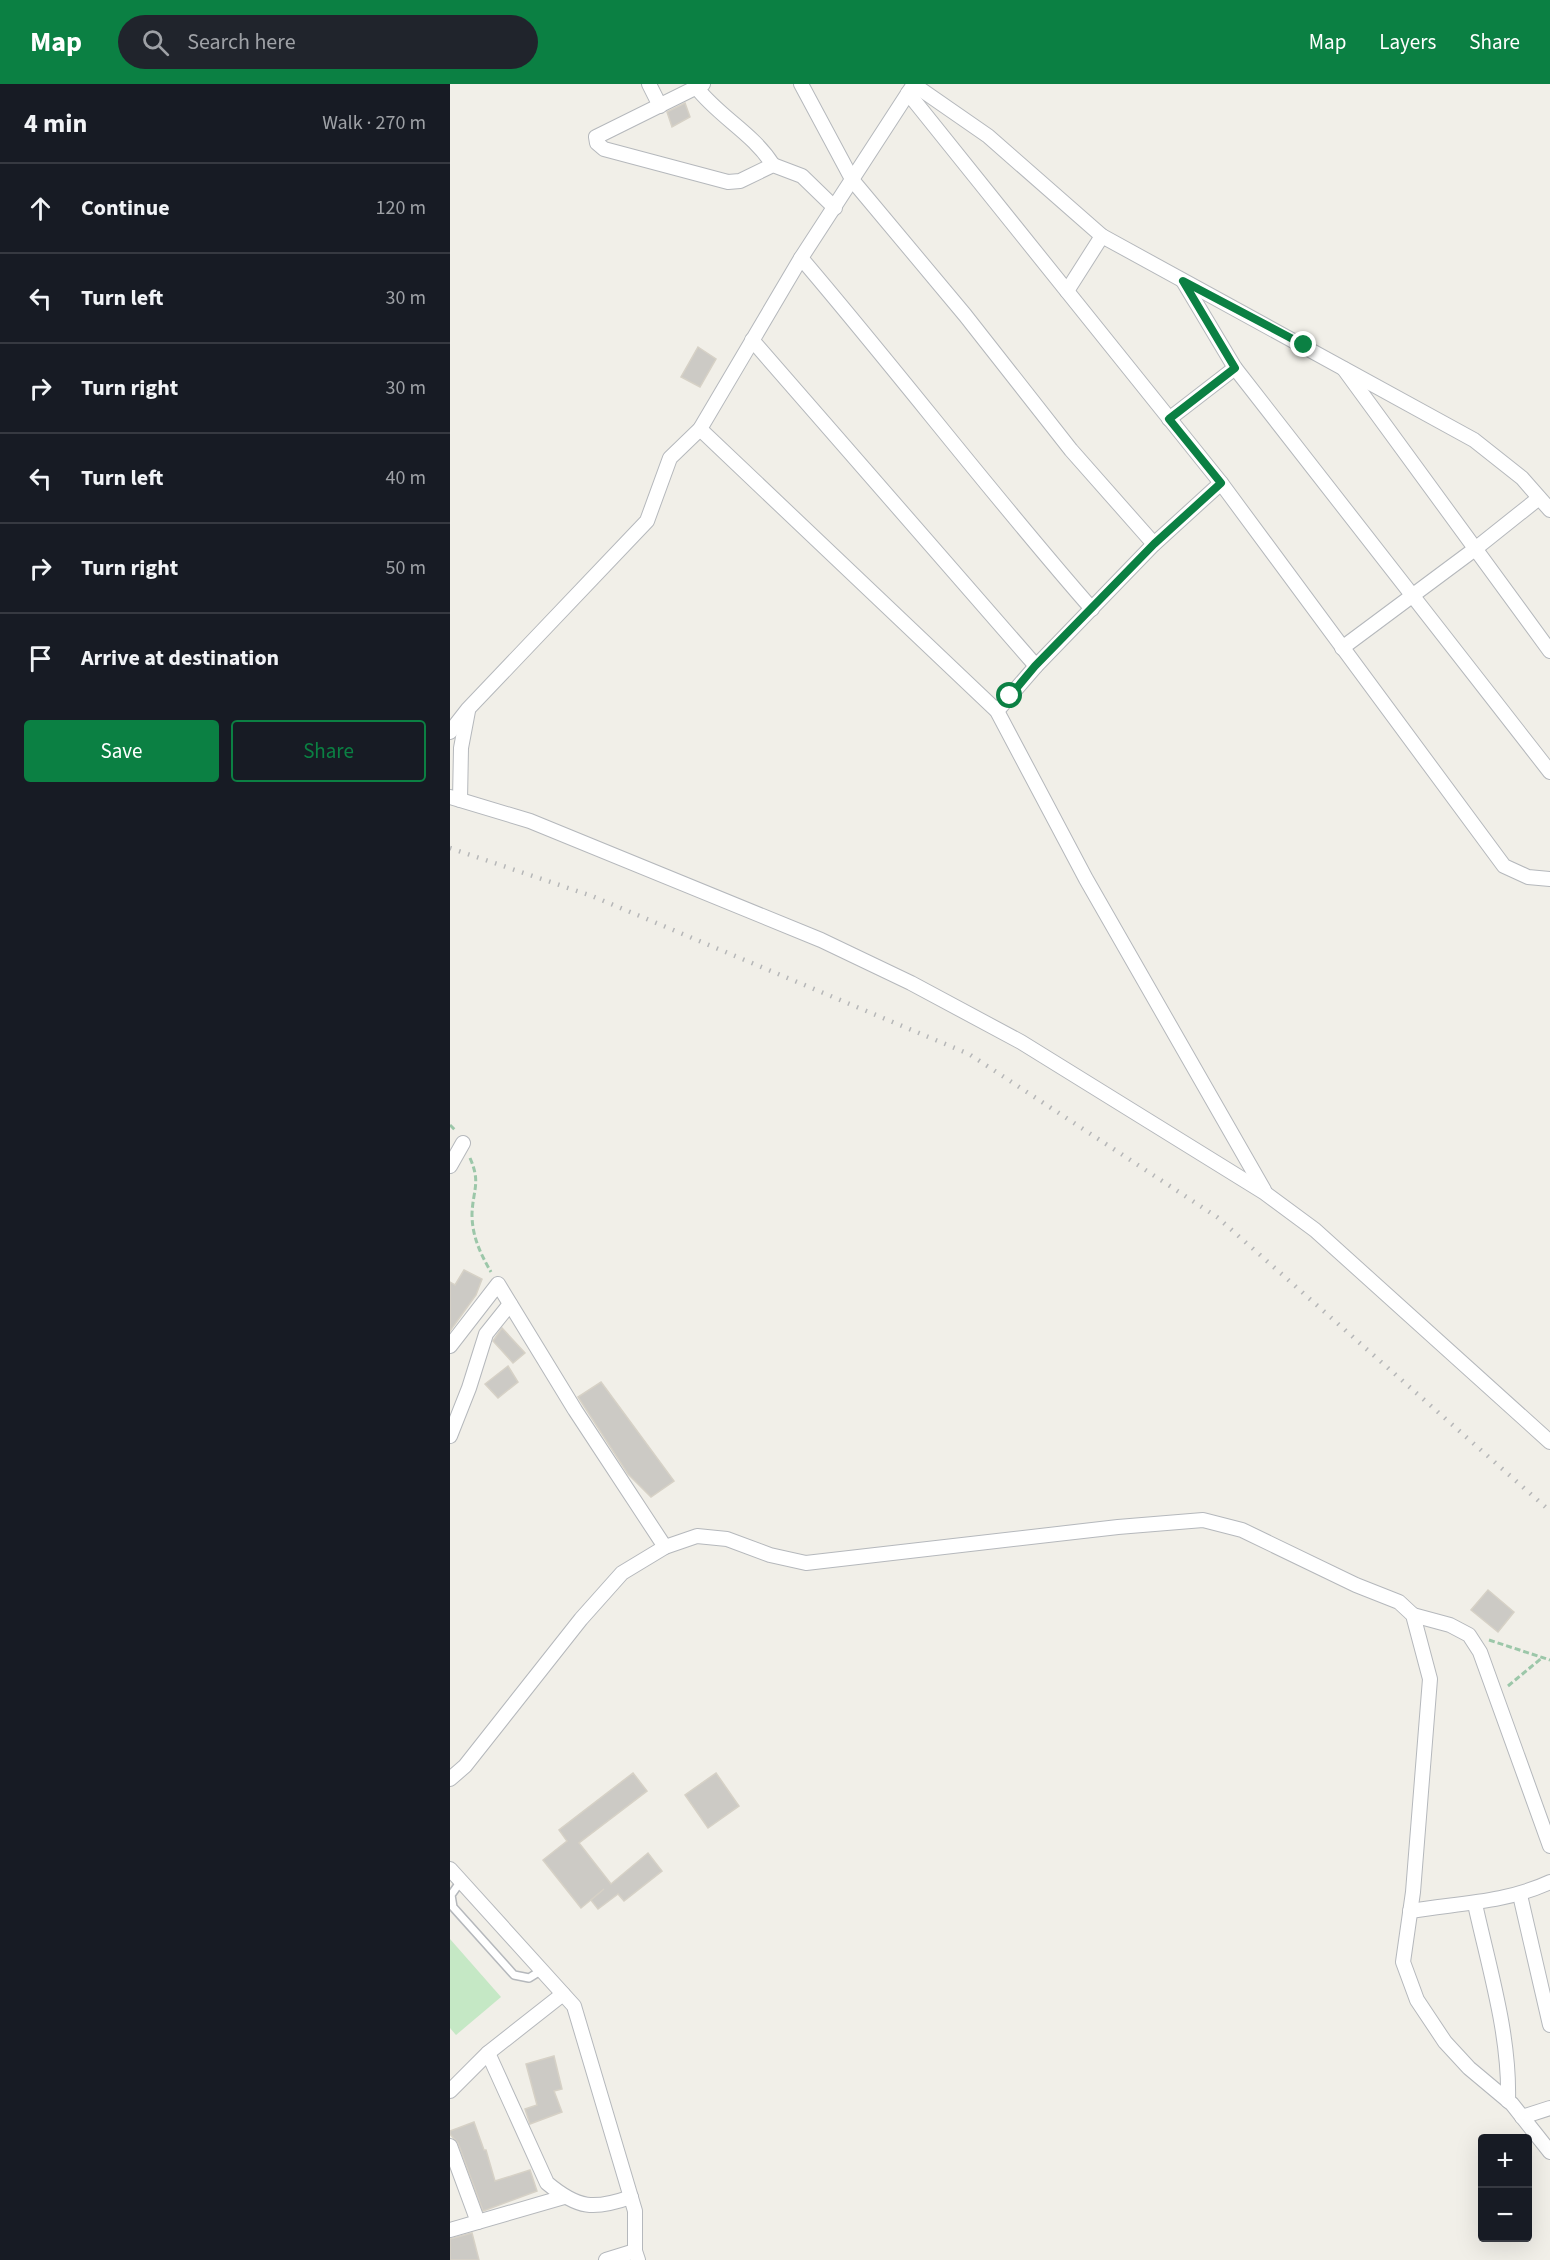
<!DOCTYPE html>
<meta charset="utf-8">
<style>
:root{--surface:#171b24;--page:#20242c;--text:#f1f3f6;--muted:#9ea1a6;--line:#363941;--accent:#0b8043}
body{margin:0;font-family:"Source Sans 3",sans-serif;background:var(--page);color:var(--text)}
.controls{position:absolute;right:18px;bottom:18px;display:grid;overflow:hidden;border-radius:6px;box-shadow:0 6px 24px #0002}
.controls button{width:54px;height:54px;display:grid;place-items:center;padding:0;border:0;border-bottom:2px solid var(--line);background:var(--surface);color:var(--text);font:30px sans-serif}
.stop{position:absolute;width:18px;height:18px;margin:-14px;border:4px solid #0b8043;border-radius:50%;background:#fff}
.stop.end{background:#0b8043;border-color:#fff;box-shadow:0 2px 6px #0008}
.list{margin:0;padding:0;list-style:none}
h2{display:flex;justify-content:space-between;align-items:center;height:78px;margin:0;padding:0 24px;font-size:26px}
h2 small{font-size:20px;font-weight:400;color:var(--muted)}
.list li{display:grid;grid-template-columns:39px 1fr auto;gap:18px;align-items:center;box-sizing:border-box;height:90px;padding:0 24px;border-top:2px solid var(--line)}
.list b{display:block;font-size:22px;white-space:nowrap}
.list em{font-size:20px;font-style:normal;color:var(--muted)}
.actions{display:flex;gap:12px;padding:18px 24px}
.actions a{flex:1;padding:14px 0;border:2px solid var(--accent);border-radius:6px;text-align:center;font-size:21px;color:var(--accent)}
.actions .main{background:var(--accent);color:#fff}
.icon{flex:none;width:33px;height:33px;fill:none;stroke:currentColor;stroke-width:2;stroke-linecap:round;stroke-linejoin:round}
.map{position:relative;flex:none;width:1100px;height:2176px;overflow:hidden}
header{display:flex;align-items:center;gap:36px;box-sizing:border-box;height:84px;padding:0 30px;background:var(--accent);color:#fff}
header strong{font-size:28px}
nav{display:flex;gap:33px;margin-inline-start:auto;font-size:21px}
.search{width:420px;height:54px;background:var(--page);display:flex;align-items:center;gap:15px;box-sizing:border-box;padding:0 21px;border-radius:33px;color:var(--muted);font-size:22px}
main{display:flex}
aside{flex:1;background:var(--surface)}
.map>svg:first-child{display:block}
.green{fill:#c5e8c5}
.building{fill:#cccac5;stroke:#d6d1c6;stroke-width:1.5}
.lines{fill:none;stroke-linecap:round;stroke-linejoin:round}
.service-casing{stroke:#b5b8bc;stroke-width:10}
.minor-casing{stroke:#b5b8bc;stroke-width:16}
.path{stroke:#9cc7a9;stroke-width:3;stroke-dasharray:6 3;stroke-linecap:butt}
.service{stroke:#fff;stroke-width:7}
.minor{stroke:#fff;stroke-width:14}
.rail{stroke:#b6b7b8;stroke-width:4.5;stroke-dasharray:1.5 8;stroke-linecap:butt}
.route{stroke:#0b8043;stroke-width:8}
</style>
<header>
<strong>Map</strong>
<div class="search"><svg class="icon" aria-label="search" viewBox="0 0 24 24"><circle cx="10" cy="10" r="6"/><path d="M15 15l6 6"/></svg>Search here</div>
<nav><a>Map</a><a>Layers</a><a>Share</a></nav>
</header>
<main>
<aside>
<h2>4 min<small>Walk · 270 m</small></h2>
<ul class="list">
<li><svg class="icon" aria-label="ahead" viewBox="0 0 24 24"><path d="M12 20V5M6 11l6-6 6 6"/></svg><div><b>Continue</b></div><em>120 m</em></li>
<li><svg class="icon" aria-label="left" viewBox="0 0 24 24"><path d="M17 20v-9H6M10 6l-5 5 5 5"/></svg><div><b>Turn left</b></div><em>30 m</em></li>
<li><svg class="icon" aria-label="right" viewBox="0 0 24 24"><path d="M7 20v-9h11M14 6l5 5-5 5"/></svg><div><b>Turn right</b></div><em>30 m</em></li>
<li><svg class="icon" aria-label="left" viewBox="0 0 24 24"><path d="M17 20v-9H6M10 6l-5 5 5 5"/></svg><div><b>Turn left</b></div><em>40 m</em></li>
<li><svg class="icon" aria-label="right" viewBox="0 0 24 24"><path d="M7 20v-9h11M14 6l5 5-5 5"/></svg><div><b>Turn right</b></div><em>50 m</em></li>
<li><svg class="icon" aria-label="arrive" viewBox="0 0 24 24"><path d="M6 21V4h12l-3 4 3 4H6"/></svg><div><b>Arrive at destination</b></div></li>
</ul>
<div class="actions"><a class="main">Save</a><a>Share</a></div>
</aside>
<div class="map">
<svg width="1100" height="2176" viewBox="0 0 1100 2176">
<rect width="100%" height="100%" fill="#f1efe8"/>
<polygon class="green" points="0,1855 51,1913 6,1951 0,1944"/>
<g class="building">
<polygon points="235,19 240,33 222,43 217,28"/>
<polygon points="248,263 266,275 250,303 231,293"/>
<polygon points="14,1186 32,1195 26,1211 0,1247 0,1198 5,1201"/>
<polygon points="52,1244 75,1269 63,1279 43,1257"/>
<polygon points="58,1282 68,1298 48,1314 35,1300"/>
<polygon points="151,1298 224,1397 201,1413 178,1390 128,1313"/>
<polygon points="1038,1506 1064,1528 1048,1548 1021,1526"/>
<polygon points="183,1689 197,1707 129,1759 161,1800 198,1769 212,1787 174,1817 168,1810 148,1825 141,1816 154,1805 131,1824 93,1776 117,1757 109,1746"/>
<polygon points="266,1689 289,1722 258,1744 235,1711"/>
<polygon points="104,1972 112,2005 104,2007 112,2028 80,2040 75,2025 87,2021 76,1980"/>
<polygon points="24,2038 34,2066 36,2066 45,2097 80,2086 87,2107 33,2127 8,2059 0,2050 0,2047"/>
<polygon points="22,2149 29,2176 0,2176 0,2155"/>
</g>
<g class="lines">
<g class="service-casing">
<polyline id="service" points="11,1797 1,1811 3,1823 64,1891 79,1894 92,1886"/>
</g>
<g class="minor-casing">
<g id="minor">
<polyline points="199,0 210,22"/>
<polyline points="253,0 146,53 147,59 154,65 278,98 290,97 323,81 352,92 385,124"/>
<polyline points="463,0 538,52 652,152 1024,356 1072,394 1100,426"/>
<path d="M246,3C269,33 303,49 323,81"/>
<polyline points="458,9 771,399 1054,782 1078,793 1100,795"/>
<path d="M351,174C450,290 542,411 642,525"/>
<polyline points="733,197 785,284 1100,688"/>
<polyline points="617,207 652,152"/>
<polyline points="302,256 586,582 704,460 621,366 515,231 403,97 351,0"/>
<polyline points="894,285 1100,567"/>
<polyline points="719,335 785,284"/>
<polyline points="250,345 547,627 636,795 814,1106"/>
<polyline points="704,460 771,399"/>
<polyline points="892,564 1025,465 1089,414"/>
<polyline points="547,627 586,582"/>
<polyline points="0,648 18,625 197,437 220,374 250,345 351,174 464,0"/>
<polyline points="0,713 80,737 371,856 461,899 571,958 815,1109 865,1146 1100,1358"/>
<polyline points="10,716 11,664 18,627"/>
<polyline points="0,1082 13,1059"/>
<polyline points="0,1262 48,1200 125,1326 215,1463"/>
<polyline points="0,1352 19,1304 36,1250 60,1220"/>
<polyline points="963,1531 1000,1541 1019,1551 1030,1568 1100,1762"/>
<polyline points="0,1695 15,1682 131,1535 172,1489 215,1463 247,1452 277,1455 320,1471 356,1479 668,1443 753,1436 792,1446 906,1501 949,1518 963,1531 980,1595 963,1808 953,1878 967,1916 995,1958 1019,1984 1062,2020 1100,2068"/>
<polyline points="0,1785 124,1922 185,2127 185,2167 188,2176"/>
<polyline points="1070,1811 1100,1941"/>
<path d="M1025,1820C1039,1884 1060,1951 1058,2017"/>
<path d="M960,1827C1008,1819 1055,1819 1100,1798"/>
<path d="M38,1969L97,2099C128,2125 144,2126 181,2113"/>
<polyline points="0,2007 38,1969 113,1910"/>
<polyline points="1072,2033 1100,2024"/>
<polyline points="0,2062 28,2138"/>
<polyline points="0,2146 114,2113"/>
<polyline points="156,2176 185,2167"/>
</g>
</g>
<g class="path">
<polyline points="0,1041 6,1047"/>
<path d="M20,1074C31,1099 23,1105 22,1130C22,1152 30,1169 41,1188"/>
<polyline points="1039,1556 1100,1576"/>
<polyline points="1058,1602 1093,1573"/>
</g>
<use href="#service" class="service"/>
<use href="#minor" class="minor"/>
<polyline class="rail" points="0,764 142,812 519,970 767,1133 1100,1427"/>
</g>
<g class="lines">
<polyline class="route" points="560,612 585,582 704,460 771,399 719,335 785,284 733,197 854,261"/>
</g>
</svg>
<div class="controls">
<button>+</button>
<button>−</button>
</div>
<div class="stop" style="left:560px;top:612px"></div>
<div class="stop end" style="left:854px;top:261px"></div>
</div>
</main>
